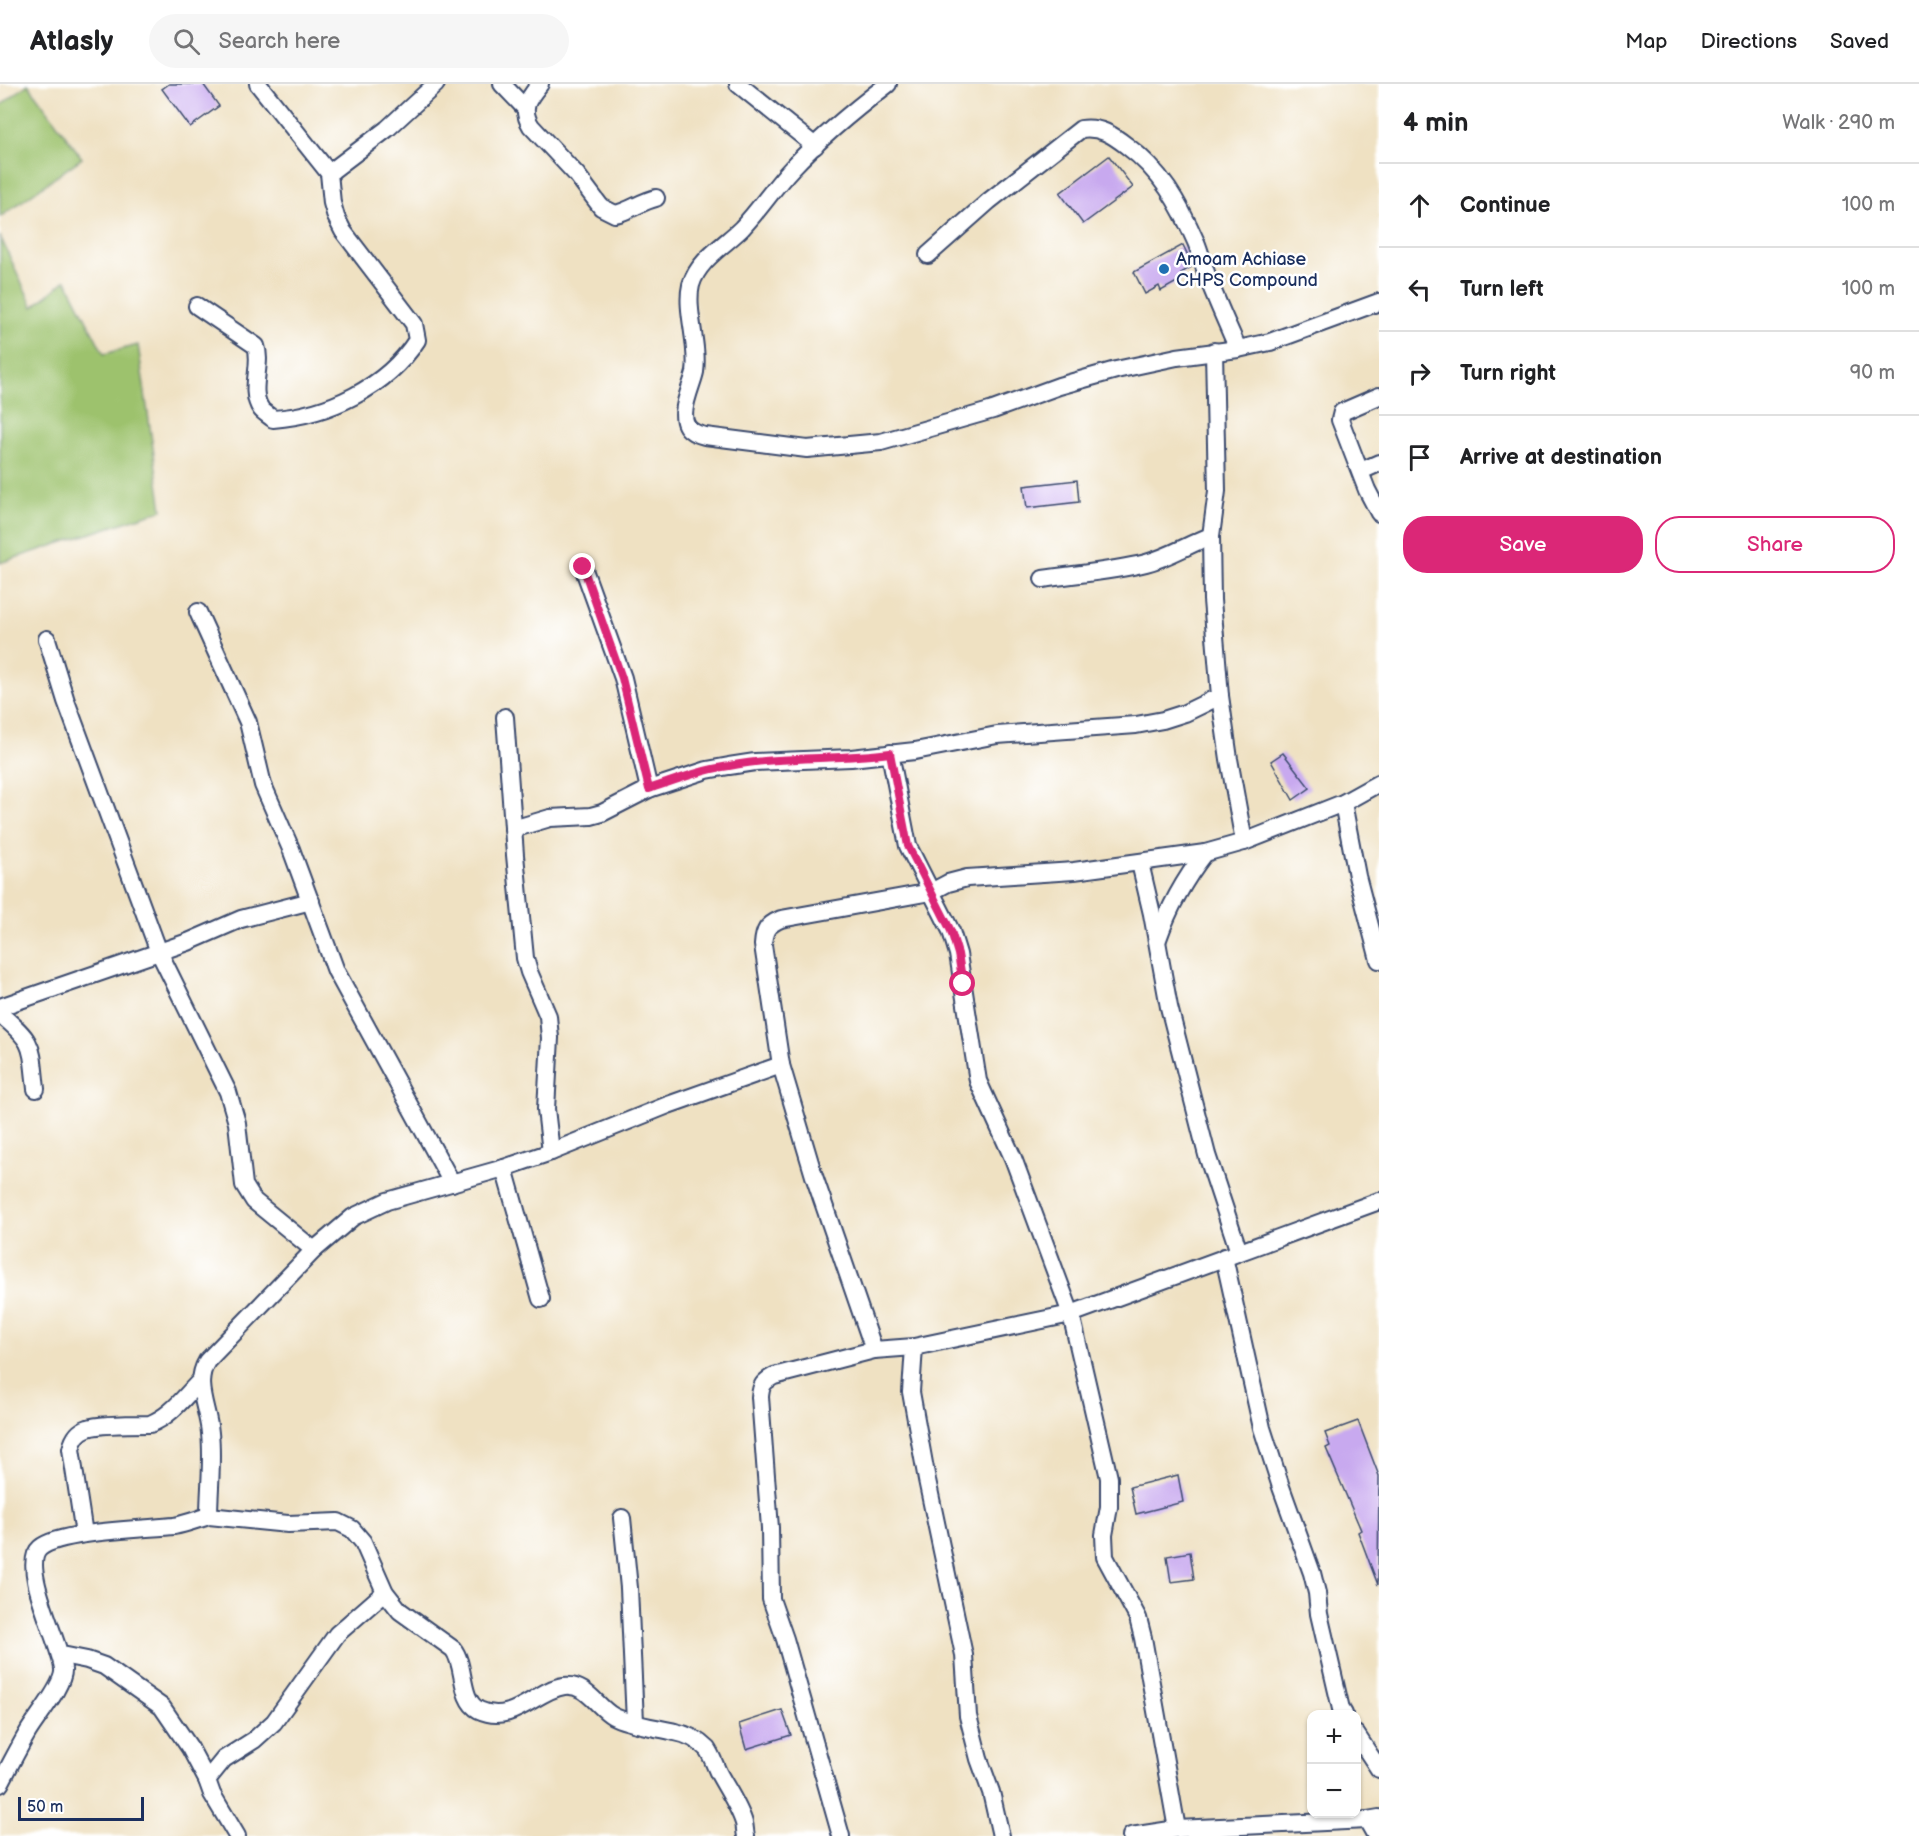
<!DOCTYPE html>
<meta charset="utf-8">
<style>
:root{--surface:#fff;--page:#f6f6f6;--text:#202124;--muted:#757577;--line:#e0e0e0;--accent:#db2777}
body{margin:0;font-family:"Balsamiq Sans",sans-serif;background:var(--page);color:var(--text)}
.controls{position:absolute;right:18px;bottom:18px;display:grid;overflow:hidden;border-radius:12px;box-shadow:0 2px 4px #0004}
.controls button{width:54px;height:54px;display:grid;place-items:center;padding:0;border:0;border-bottom:2px solid var(--line);background:var(--surface);color:var(--text);font:30px sans-serif}
.scale{position:absolute;left:18px;bottom:15px;width:126px;box-sizing:border-box;padding-left:6px;border:3px solid #1b2f5e;border-top:0;font-size:16px;line-height:21px;white-space:nowrap;color:#1b2f5e;-webkit-text-stroke:4px #fff;paint-order:stroke}
.stop{position:absolute;width:18px;height:18px;margin:-14px;border:4px solid #db2777;border-radius:50%;background:#fff}
.stop.end{background:#db2777;border-color:#fff;box-shadow:0 2px 6px #0008}
.list{margin:0;padding:0;list-style:none}
h2{display:flex;justify-content:space-between;align-items:center;height:78px;margin:0;padding:0 24px;font-size:26px}
h2 small{font-size:20px;font-weight:400;color:var(--muted)}
.list li{display:grid;grid-template-columns:39px 1fr auto;gap:18px;align-items:center;box-sizing:border-box;height:84px;padding:0 24px;border-top:2px solid var(--line)}
.list b{display:block;font-size:22px;white-space:nowrap}
.list em{font-size:20px;font-style:normal;color:var(--muted)}
.actions{display:flex;gap:12px;padding:18px 24px}
.actions a{flex:1;padding:14px 0;border:2px solid var(--accent);border-radius:24px;text-align:center;font-size:21px;color:var(--accent)}
.actions .main{background:var(--accent);color:#fff}
.icon{flex:none;width:33px;height:33px;fill:none;stroke:currentColor;stroke-width:2;stroke-linecap:round;stroke-linejoin:round}
.map{position:relative;flex:none;width:1379px;height:1752px;overflow:hidden}
header{display:flex;align-items:center;gap:36px;box-sizing:border-box;height:84px;padding:0 30px;background:var(--surface);border-bottom:2px solid var(--line)}
header strong{font-size:28px}
nav{display:flex;gap:33px;margin-inline-start:auto;font-size:21px}
.search{width:420px;height:54px;background:var(--page);display:flex;align-items:center;gap:15px;box-sizing:border-box;padding:0 21px;border-radius:33px;color:var(--muted);font-size:22px}
main{display:flex}
aside{flex:1;background:var(--surface)}
.map>svg:first-child{display:block}
.green{fill:#9dc26d;stroke:#5c7866;stroke-width:1.5}
.building{fill:#c8a9ef}
.lines{fill:none;stroke-linecap:round;stroke-linejoin:round}
.street-casing{stroke:#3b4a6d;stroke-width:20}
.street{stroke:#fff;stroke-width:16}
.route{stroke:#db2777;stroke-width:8}
.poi-dot{fill:#1f6fb2;stroke:#fff;stroke-width:2}
.labels{text-anchor:middle;dominant-baseline:central;stroke-width:5;stroke-linejoin:round;paint-order:stroke}
.poi-label{font-size:18px;fill:#1b2f5e;stroke:#fff;text-anchor:start}
</style>
<header>
<strong>Atlasly</strong>
<div class="search"><svg class="icon" aria-label="search" viewBox="0 0 24 24"><circle cx="10" cy="10" r="6"/><path d="M15 15l6 6"/></svg>Search here</div>
<nav><a>Map</a><a>Directions</a><a>Saved</a></nav>
</header>
<main>
<div class="map">
<svg width="1379" height="1752" viewBox="0 0 1379 1752">
<rect width="100%" height="100%" fill="#fff"/>
<filter id="ink" filterUnits="userSpaceOnUse"><feTurbulence type="fractalNoise" baseFrequency=".0167" numOctaves="2"/><feDisplacementMap in="SourceGraphic" scale="12" xChannelSelector="R" yChannelSelector="G"/><feConvolveMatrix kernelMatrix="1 2 1 2 8 2 1 2 1" color-interpolation-filters="sRGB"/></filter>
<filter id="wash" filterUnits="userSpaceOnUse"><feTurbulence type="fractalNoise" baseFrequency=".008" numOctaves="4" result="noise"/><feDisplacementMap in="SourceGraphic" scale="24" xChannelSelector="R" yChannelSelector="G"/><feGaussianBlur stdDeviation="1.35" result="paint"/><feColorMatrix in="noise" values="0 0 0 0 0 0 0 0 0 0 0 0 0 0 0 0 0 1.4 0 .05"/><feComposite in="paint" operator="in"/></filter>
<g filter="url(#wash)">
<rect width="100%" height="100%" fill="#efe1c2"/>
<g class="green">
<polygon points="28,0 82,74 0,133 0,22"/>
<polygon points="0,152 33,223 66,196 104,270 138,261 162,426 0,479"/>
</g>
<g id="blocks">
<g class="building">
<polygon points="169,0 203,0 219,22 190,43 162,5"/>
<polygon points="1109,72 1133,103 1083,140 1060,109"/>
<polygon points="1183,161 1193,182 1181,189 1184,194 1161,207 1159,202 1145,210 1134,188"/>
<polygon points="1077,396 1079,418 1027,424 1024,402"/>
<polygon points="1283,669 1310,704 1293,716 1271,677"/>
<polygon points="1358,1337 1379,1392 1378,1501 1358,1448 1361,1446 1326,1364 1330,1362 1325,1349"/>
<polygon points="1178,1391 1183,1418 1136,1430 1130,1403"/>
<polygon points="1190,1468 1194,1495 1171,1498 1167,1472"/>
<polygon points="782,1626 791,1651 746,1665 739,1640"/>
</g>
</g>
</g>
<g filter="url(#ink)">
<use href="#blocks" fill-opacity="0" stroke="#3b4a6d" stroke-width="1.5"/>
<g class="lines">
<g class="street-casing">
<g id="street">
<polyline points="502,0 525,24"/>
<path d="M540,0C528,15 520,24 531,42L577,91L601,123L615,130C630,127 642,117 656,114"/>
<polyline points="738,0 815,62"/>
<path d="M888,0C854,26 821,53 792,84C774,103 760,125 742,144C725,161 698,176 691,201C685,226 699,260 695,288C692,303 674,336 692,347C696,350 701,351 705,352L807,365L881,358L993,326L1059,302L1116,286L1177,273L1238,265L1270,258L1379,218"/>
<polyline points="329,89 387,45 436,0"/>
<path d="M928,171L989,117L1081,45C1099,42 1113,51 1127,62C1161,87 1179,119 1196,158C1201,170 1204,184 1209,197C1218,220 1228,242 1238,265"/>
<path d="M197,222L256,262C263,281 248,306 261,325C264,329 270,332 273,335C328,331 386,304 417,256L414,240L343,147L336,133L332,119L329,89L258,0"/>
<polyline points="1214,267 1217,407 1211,452 1212,516 1220,612 1229,675 1244,758"/>
<polyline points="1379,312 1342,328 1340,336 1367,406 1379,429"/>
<polyline points="1361,387 1379,379"/>
<polyline points="583,483 623,594 649,705"/>
<path d="M1043,495C1077,490 1113,487 1146,479C1169,473 1189,460 1211,452"/>
<polyline points="198,528 248,638 263,701 291,765 336,887 452,1099"/>
<polyline points="47,555 66,617 159,868 228,1008 237,1039 244,1101 254,1117 314,1166"/>
<polyline points="505,633 515,771 525,874 529,888 548,932 550,954 546,1025 551,1068"/>
<polyline points="890,669 908,762 951,847 958,870 978,997 1013,1074 1071,1230 1109,1394 1109,1423 1104,1451 1105,1473 1138,1534 1143,1554 1177,1745"/>
<polyline points="1343,719 1357,792 1379,876"/>
<polyline points="513,745 550,734 591,732 602,729 649,705 707,686 729,682 755,678 851,674 915,667 997,651 1136,641 1163,636 1185,629 1220,612"/>
<polyline points="1140,779 1152,830 1169,923 1207,1071 1239,1168"/>
<path d="M1158,855C1169,823 1184,796 1205,769"/>
<polyline points="0,923 188,858 241,835 311,817"/>
<path d="M0,930C35,959 31,961 36,1005"/>
<polyline points="504,1084 541,1215"/>
<polyline points="1224,1173 1262,1344 1281,1403 1312,1489 1317,1509 1319,1530 1341,1625 1344,1630"/>
<polyline points="914,1263 911,1308 927,1396 964,1571 968,1632 979,1675 991,1708 1001,1752"/>
<path d="M874,1266L814,1092L781,981L763,861C764,846 767,841 781,835L931,808L948,799L967,794L1074,787L1205,769L1244,758L1343,719L1379,699"/>
<path d="M209,1432L288,1440L338,1438L352,1445L363,1458L385,1508L400,1527L453,1565C466,1581 459,1616 479,1626C513,1642 535,1606 564,1602C586,1599 597,1623 613,1632C627,1640 659,1644 675,1648C687,1650 698,1656 707,1665C712,1672 715,1682 719,1690C727,1705 739,1722 744,1739C745,1743 745,1748 746,1752"/>
<polyline points="622,1434 629,1504 635,1638"/>
<path d="M84,1450L71,1365C73,1356 78,1347 88,1344C99,1340 135,1340 150,1340C171,1332 184,1313 200,1297"/>
<polyline points="62,1571 87,1576 104,1582 162,1623 190,1664 207,1696 212,1710 237,1752"/>
<polyline points="1356,1650 1379,1685"/>
<polyline points="207,1696 224,1675 254,1656 274,1638 337,1550 385,1508"/>
<path d="M0,1700C9,1683 18,1665 28,1648C36,1634 65,1600 63,1585C61,1560 19,1482 40,1464C59,1447 146,1445 174,1442C186,1440 198,1435 209,1432C209,1405 213,1376 210,1349C208,1324 193,1300 207,1277L314,1166L353,1133L387,1117L504,1084L551,1068L668,1021L781,981"/>
<path d="M841,1752L785,1555L771,1515L770,1444L760,1313C761,1301 763,1298 774,1292L874,1266L914,1263L1071,1230L1379,1117"/>
<polyline points="1131,1752 1177,1745 1367,1736"/>
<polyline points="1376,1752 1367,1736 1379,1734"/>
</g>
</g>
<use href="#street" class="street"/>
</g>
</g>
<g class="lines" filter="url(#ink)">
<path class="route" d="M583,483L622,594L649,705C675,696 701,686 729,682C782,672 837,676 890,669L908,762L951,847L958,870L963,900"/>
</g>
<circle class="poi-dot" cx="1164" cy="185" r="6"/>
<g class="labels">
<g class="poi-label">
<text x="1176" y="175">Amoam Achiase<tspan x="1176" dy="21">CHPS Compound</tspan></text>
</g>
</g>
</svg>
<div class="controls">
<button>+</button>
<button>−</button>
</div>
<div class="scale">50 m</div>
<div class="stop" style="left:963px;top:900px"></div>
<div class="stop end" style="left:583px;top:483px"></div>
</div>
<aside>
<h2>4 min<small>Walk · 290 m</small></h2>
<ul class="list">
<li><svg class="icon" aria-label="ahead" viewBox="0 0 24 24"><path d="M12 20V5M6 11l6-6 6 6"/></svg><div><b>Continue</b></div><em>100 m</em></li>
<li><svg class="icon" aria-label="left" viewBox="0 0 24 24"><path d="M17 20v-9H6M10 6l-5 5 5 5"/></svg><div><b>Turn left</b></div><em>100 m</em></li>
<li><svg class="icon" aria-label="right" viewBox="0 0 24 24"><path d="M7 20v-9h11M14 6l5 5-5 5"/></svg><div><b>Turn right</b></div><em>90 m</em></li>
<li><svg class="icon" aria-label="arrive" viewBox="0 0 24 24"><path d="M6 21V4h12l-3 4 3 4H6"/></svg><div><b>Arrive at destination</b></div></li>
</ul>
<div class="actions"><a class="main">Save</a><a>Share</a></div>
</aside>
</main>
